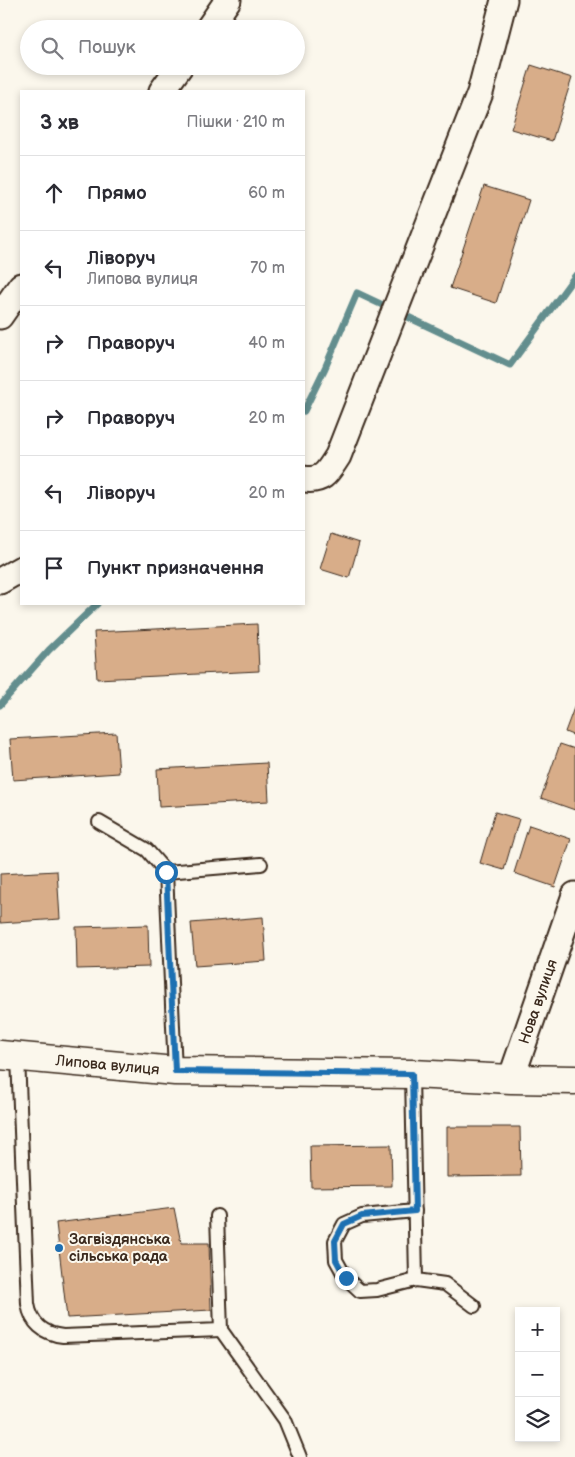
<!DOCTYPE html>
<html lang="uk">
<meta charset="utf-8">
<style>
:root{--surface:#fff;--page:#f2f2f3;--text:#2b2b33;--muted:#7c7c81;--line:#e1e1e2}
body{margin:0;font-family:"Balsamiq Sans",sans-serif;background:var(--page);color:var(--text)}
.controls{position:absolute;right:15px;bottom:15px;display:grid;overflow:hidden;border-radius:0px;box-shadow:0 2px 8px #0003}
.controls button{width:45px;height:45px;display:grid;place-items:center;padding:0;border:0;border-bottom:1px solid var(--line);background:var(--surface);color:var(--text);font:25px sans-serif}
.stop{position:absolute;width:15px;height:15px;margin:-11px;border:4px solid #1f6fb2;border-radius:50%;background:#fff}
.stop.end{background:#1f6fb2;border-color:#fff;box-shadow:0 1px 5px #0008}
.list{margin:0;padding:0;list-style:none}
h2{display:flex;justify-content:space-between;align-items:center;height:65px;margin:0;padding:0 20px;font-size:21px}
h2 small{font-size:16px;font-weight:400;color:var(--muted)}
.list li{display:grid;grid-template-columns:32px 1fr auto;gap:15px;align-items:center;box-sizing:border-box;height:75px;padding:0 20px;border-top:1px solid var(--line)}
.list b{display:block;font-size:19px;white-space:nowrap}
.list p{margin:0;font-size:16px;white-space:nowrap;color:var(--muted)}
.list em{font-size:16px;font-style:normal;color:var(--muted)}
.icon{flex:none;width:28px;height:28px;fill:none;stroke:currentColor;stroke-width:2;stroke-linecap:round;stroke-linejoin:round}
.map{position:relative;flex:none;width:575px;height:1457px;overflow:hidden}
.search{position:absolute;background:var(--surface);box-shadow:0 2px 8px #0003;left:20px;top:20px;width:285px;height:55px;display:flex;align-items:center;gap:12px;box-sizing:border-box;padding:0 18px;border-radius:28px;color:var(--muted);font-size:19px}
.panel{position:absolute;background:var(--surface);box-shadow:0 2px 8px #0003;left:20px;top:90px;width:285px;height:515px;border-radius:0px}
.map>svg:first-child{display:block}
.lines{fill:none;stroke-linecap:round;stroke-linejoin:round}
.stream{stroke:#648e8e;stroke-width:7}
.building{fill:#d8ad89;stroke:#3b2a1e}
.service-casing{stroke:#3b2a1e;stroke-width:16}
.minor-casing{stroke:#3b2a1e;stroke-width:29}
.tertiary-casing{stroke:#3b2a1e;stroke-width:31}
.service{stroke:#fbf7ec;stroke-width:12}
.minor{stroke:#fbf7ec;stroke-width:25}
.tertiary{stroke:#fbf7ec;stroke-width:28}
.route{stroke:#1f6fb2;stroke-width:6}
.poi-dot{fill:#1f6fb2;stroke:#fbf7ec;stroke-width:2}
.labels{text-anchor:middle;dominant-baseline:central;stroke-width:4;stroke-linejoin:round;paint-order:stroke}
.street-label{font-size:15px;fill:#3b2a1e;stroke:#fbf7ec}
.poi-label{font-size:15px;font-weight:bold;fill:#3b2a1e;stroke:#fbf7ec;text-anchor:start}
</style>
<div class="map">
<svg width="575" height="1457" viewBox="0 0 575 1457">
<rect width="100%" height="100%" fill="#fbf7ec"/>
<filter id="ink" filterUnits="userSpaceOnUse"><feTurbulence type="fractalNoise" baseFrequency=".02" numOctaves="2"/><feDisplacementMap in="SourceGraphic" scale="10" xChannelSelector="R" yChannelSelector="G"/><feConvolveMatrix kernelMatrix="1 2 1 2 8 2 1 2 1" color-interpolation-filters="sRGB"/></filter>
<g filter="url(#ink)">
<g class="lines">
<g class="stream">
<polyline points="304,411 325,368 357,293 510,365 575,276"/>
<polyline points="0,705 49,650 97,604"/>
</g>
</g>
<g class="building">
<polygon points="531,65 572,78 552,141 511,129"/>
<polygon points="484,186 529,200 496,303 450,288"/>
<polygon points="331,534 359,543 349,578 320,569"/>
<polygon points="257,624 259,671 97,679 94,632"/>
<polygon points="575,705 575,736 565,732"/>
<polygon points="116,733 119,773 13,780 10,739"/>
<polygon points="560,744 575,749 575,810 541,798"/>
<polygon points="267,763 269,801 159,807 157,769"/>
<polygon points="495,812 519,819 504,870 480,863"/>
<polygon points="529,825 571,839 555,887 514,873"/>
<polygon points="57,871 60,919 0,923 0,874"/>
<polygon points="263,917 266,961 195,966 191,923"/>
<polygon points="148,925 149,967 77,969 76,927"/>
<polygon points="447,1127 520,1127 521,1176 447,1177"/>
<polygon points="391,1145 392,1186 311,1187 310,1146"/>
<polygon points="174,1208 181,1243 209,1243 211,1310 67,1318 56,1223"/>
</g>
<g class="lines">
<g class="service-casing">
<g id="service">
<polyline points="99,822 147,850 166,872"/>
<path d="M18,1057L28,1304C31,1323 43,1334 63,1336L221,1330L217,1216"/>
<polyline points="175,1071 166,872 261,864"/>
<polyline points="412,1074 416,1280"/>
<polyline points="415,1211 362,1216 344,1224 335,1241 336,1260 346,1278 360,1291 377,1290 416,1280 445,1284 474,1306"/>
<polyline points="221,1330 285,1420 300,1457"/>
</g>
</g>
<g class="minor-casing">
<g id="minor">
<polyline points="208,29 228,0"/>
<polyline points="162,91 180,66"/>
<polyline points="0,316 21,286"/>
<path d="M304,479C324,482 328,471 338,456L480,93L504,0"/>
<polyline points="0,581 21,569"/>
<path id="s1" d="M511,1079L575,895"/>
</g>
</g>
<g class="tertiary-casing">
<g id="tertiary">
<path id="s2" d="M0,1055L175,1071L412,1074L511,1079L575,1080"/>
</g>
</g>
<use href="#service" class="service"/>
<use href="#minor" class="minor"/>
<use href="#tertiary" class="tertiary"/>
</g>
</g>
<g class="lines" filter="url(#ink)">
<polyline class="route" points="166,872 175,1071 412,1074 415,1211 362,1216 344,1224 335,1241 336,1260 346,1278"/>
</g>
<circle class="poi-dot" cx="59" cy="1248" r="5"/>
<g class="labels">
<g class="street-label">
<text stroke="none"><textPath href="#s1" startOffset="82">Нова вулиця</textPath></text>
<text stroke="none"><textPath href="#s2" startOffset="108">Липова вулиця</textPath></text>
</g>
<g class="poi-label">
<text x="69" y="1239">Загвіздянська<tspan x="69" dy="17">сільська рада</tspan></text>
</g>
</g>
</svg>
<div class="controls">
<button>+</button>
<button>−</button>
<button><svg class="icon" aria-label="layers" viewBox="0 0 24 24"><path d="M12 4l9 5-9 5-9-5zM3 14l9 5 9-5"/></svg></button>
</div>
<div class="stop" style="left:166px;top:872px"></div>
<div class="stop end" style="left:346px;top:1278px"></div>
<div class="search"><svg class="icon" aria-label="search" viewBox="0 0 24 24"><circle cx="10" cy="10" r="6"/><path d="M15 15l6 6"/></svg>Пошук</div>
<section class="panel">
<h2>3 хв<small>Пішки · 210 m</small></h2>
<ul class="list">
<li><svg class="icon" aria-label="ahead" viewBox="0 0 24 24"><path d="M12 20V5M6 11l6-6 6 6"/></svg><div><b>Прямо</b></div><em>60 m</em></li>
<li><svg class="icon" aria-label="left" viewBox="0 0 24 24"><path d="M17 20v-9H6M10 6l-5 5 5 5"/></svg><div><b>Ліворуч</b><p>Липова вулиця</p></div><em>70 m</em></li>
<li><svg class="icon" aria-label="right" viewBox="0 0 24 24"><path d="M7 20v-9h11M14 6l5 5-5 5"/></svg><div><b>Праворуч</b></div><em>40 m</em></li>
<li><svg class="icon" aria-label="right" viewBox="0 0 24 24"><path d="M7 20v-9h11M14 6l5 5-5 5"/></svg><div><b>Праворуч</b></div><em>20 m</em></li>
<li><svg class="icon" aria-label="left" viewBox="0 0 24 24"><path d="M17 20v-9H6M10 6l-5 5 5 5"/></svg><div><b>Ліворуч</b></div><em>20 m</em></li>
<li><svg class="icon" aria-label="arrive" viewBox="0 0 24 24"><path d="M6 21V4h12l-3 4 3 4H6"/></svg><div><b>Пункт призначення</b></div></li>
</ul>
</section>
</div>
